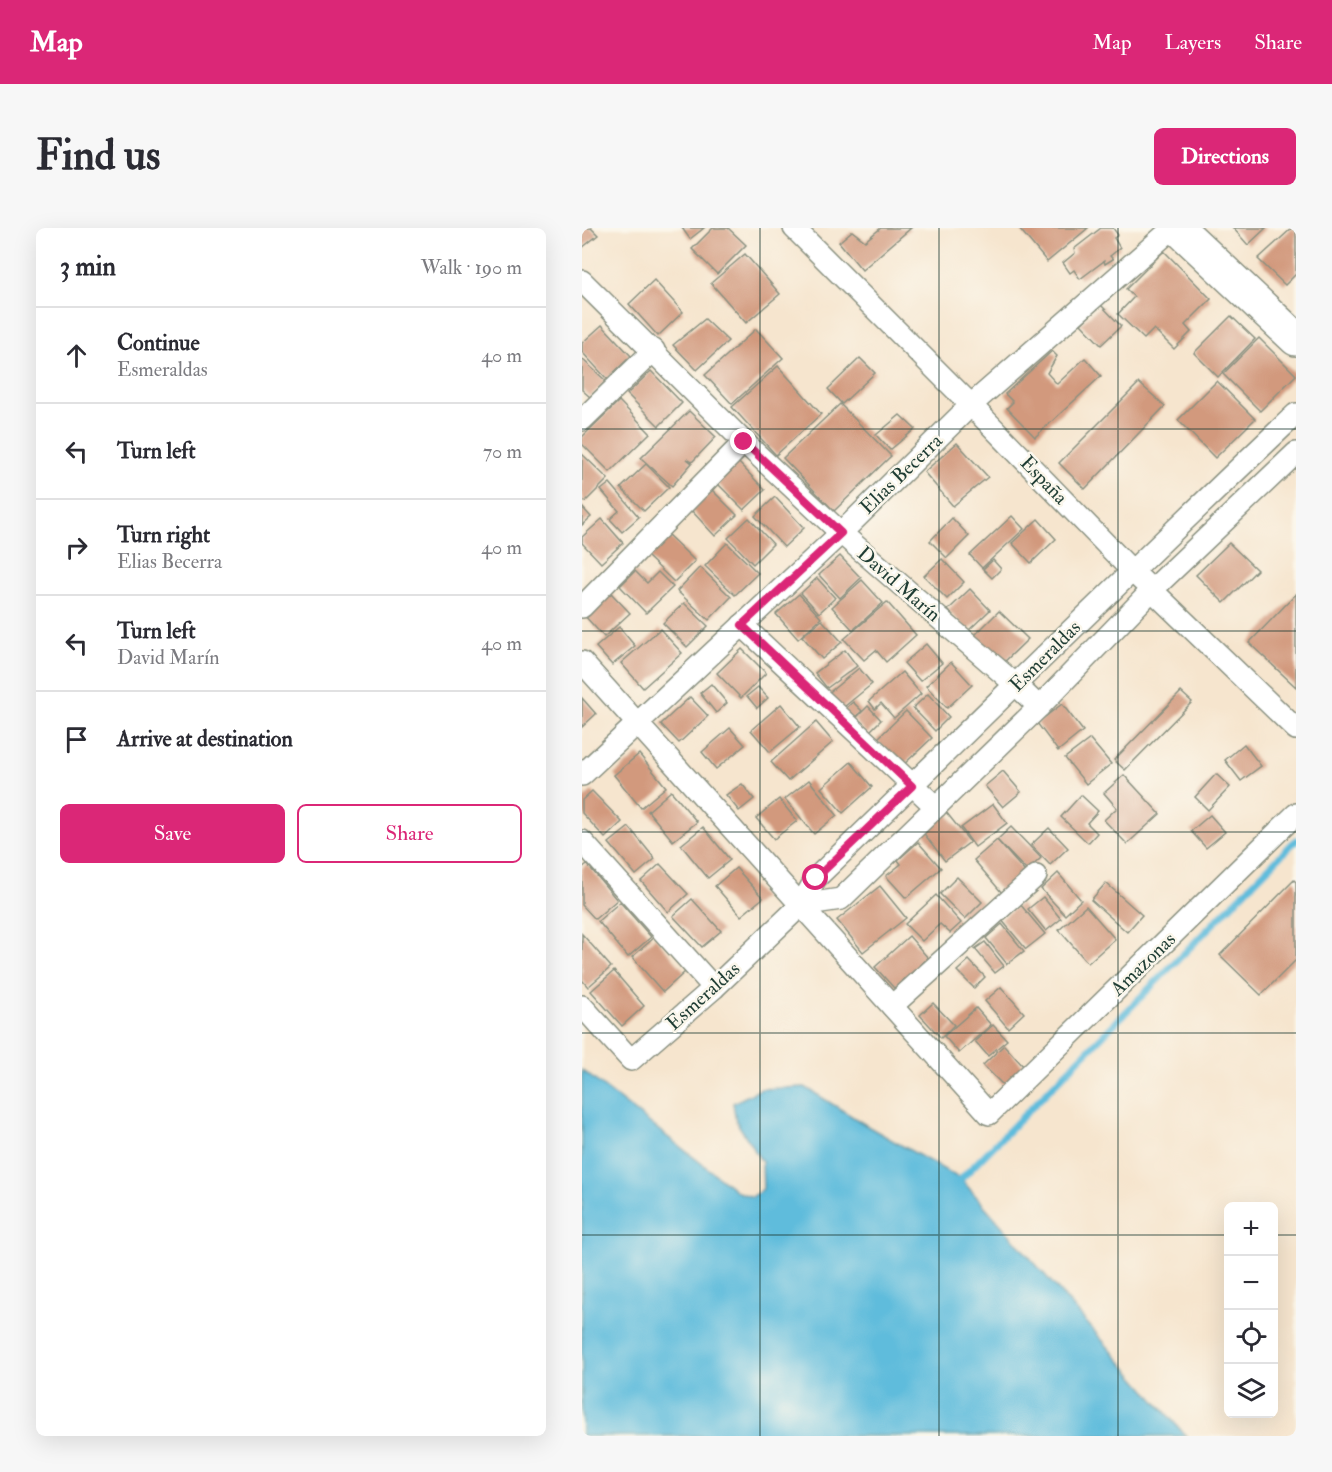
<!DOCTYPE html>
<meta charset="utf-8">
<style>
:root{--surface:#fff;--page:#f7f7f7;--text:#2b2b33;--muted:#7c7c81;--line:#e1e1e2;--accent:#db2777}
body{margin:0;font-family:"IM FELL Double Pica",serif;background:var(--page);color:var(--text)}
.controls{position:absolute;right:18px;bottom:18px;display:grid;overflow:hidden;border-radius:9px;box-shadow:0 6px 24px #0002}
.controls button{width:54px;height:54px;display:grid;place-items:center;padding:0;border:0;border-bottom:2px solid var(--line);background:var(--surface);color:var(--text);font:30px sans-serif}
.stop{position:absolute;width:18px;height:18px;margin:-14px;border:4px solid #db2777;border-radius:50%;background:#fff}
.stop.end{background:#db2777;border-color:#fff;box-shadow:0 2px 6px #0008}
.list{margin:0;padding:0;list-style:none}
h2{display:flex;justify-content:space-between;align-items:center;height:78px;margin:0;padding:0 24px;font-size:26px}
h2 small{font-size:20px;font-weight:400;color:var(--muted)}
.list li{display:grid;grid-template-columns:39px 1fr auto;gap:18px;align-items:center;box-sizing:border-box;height:96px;padding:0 24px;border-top:2px solid var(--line)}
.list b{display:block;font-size:22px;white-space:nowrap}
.list p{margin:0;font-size:20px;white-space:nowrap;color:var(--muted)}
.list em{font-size:20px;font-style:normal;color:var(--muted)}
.actions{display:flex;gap:12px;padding:18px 24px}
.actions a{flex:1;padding:14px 0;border:2px solid var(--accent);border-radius:9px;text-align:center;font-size:21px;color:var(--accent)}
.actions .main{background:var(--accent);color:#fff}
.icon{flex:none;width:33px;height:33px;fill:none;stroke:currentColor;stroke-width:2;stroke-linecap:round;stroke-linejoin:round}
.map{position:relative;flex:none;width:714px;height:1208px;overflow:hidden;border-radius:9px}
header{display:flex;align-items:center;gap:36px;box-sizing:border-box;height:84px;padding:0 30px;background:var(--accent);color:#fff}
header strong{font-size:28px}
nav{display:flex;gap:33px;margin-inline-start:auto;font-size:21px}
.intro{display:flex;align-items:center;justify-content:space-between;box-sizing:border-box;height:144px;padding:0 36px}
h1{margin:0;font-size:42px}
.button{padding:15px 27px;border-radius:9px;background:var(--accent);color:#fff;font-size:21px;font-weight:700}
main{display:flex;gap:36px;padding:0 36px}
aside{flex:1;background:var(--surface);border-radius:9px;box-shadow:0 6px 24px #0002}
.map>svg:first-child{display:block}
.water{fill:#5ebcdc;stroke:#3e7c88;stroke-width:1.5}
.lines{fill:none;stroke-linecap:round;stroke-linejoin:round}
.stream{stroke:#5ebcdc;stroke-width:7}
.building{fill:#d2997d}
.street-casing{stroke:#8a9181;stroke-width:24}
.highway-casing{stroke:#8a9181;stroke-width:36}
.street{stroke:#fff;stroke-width:21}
.highway{stroke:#fff;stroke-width:33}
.route{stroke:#db2777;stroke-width:8}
.grid{fill:none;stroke:#1f3d34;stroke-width:1.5;stroke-opacity:0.55}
.labels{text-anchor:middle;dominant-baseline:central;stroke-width:5;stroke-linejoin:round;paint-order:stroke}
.street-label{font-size:20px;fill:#1f3d34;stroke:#fbf7ec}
</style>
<header>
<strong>Map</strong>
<nav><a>Map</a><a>Layers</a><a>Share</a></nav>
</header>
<div class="intro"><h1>Find us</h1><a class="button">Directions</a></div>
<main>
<aside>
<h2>3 min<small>Walk · 190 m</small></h2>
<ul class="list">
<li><svg class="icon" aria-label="ahead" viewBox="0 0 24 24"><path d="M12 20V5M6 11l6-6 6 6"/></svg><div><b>Continue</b><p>Esmeraldas</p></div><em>40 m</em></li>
<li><svg class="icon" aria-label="left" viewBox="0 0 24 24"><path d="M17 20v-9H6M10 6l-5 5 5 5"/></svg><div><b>Turn left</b></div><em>70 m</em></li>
<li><svg class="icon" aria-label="right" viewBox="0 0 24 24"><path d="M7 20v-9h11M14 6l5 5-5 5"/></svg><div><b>Turn right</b><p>Elias Becerra</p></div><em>40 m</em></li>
<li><svg class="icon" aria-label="left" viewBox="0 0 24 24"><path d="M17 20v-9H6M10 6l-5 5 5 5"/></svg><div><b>Turn left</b><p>David Marín</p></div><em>40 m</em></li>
<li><svg class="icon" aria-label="arrive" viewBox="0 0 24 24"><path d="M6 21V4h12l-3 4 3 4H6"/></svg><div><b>Arrive at destination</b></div></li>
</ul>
<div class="actions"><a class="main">Save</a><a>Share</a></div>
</aside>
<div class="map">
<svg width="714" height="1208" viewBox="0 0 714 1208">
<rect width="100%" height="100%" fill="#fbf7ec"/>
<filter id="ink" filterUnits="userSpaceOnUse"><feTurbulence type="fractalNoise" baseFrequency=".0167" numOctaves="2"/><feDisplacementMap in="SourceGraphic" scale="12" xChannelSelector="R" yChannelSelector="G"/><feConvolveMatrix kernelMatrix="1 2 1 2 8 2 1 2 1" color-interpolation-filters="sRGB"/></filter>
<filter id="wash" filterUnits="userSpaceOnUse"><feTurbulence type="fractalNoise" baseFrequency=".008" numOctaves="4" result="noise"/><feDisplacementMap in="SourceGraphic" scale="24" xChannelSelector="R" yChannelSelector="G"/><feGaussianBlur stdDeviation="1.35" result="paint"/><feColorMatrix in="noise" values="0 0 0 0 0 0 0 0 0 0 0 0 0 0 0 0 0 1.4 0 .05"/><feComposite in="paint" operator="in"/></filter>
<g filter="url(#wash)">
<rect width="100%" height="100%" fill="#f6e5ce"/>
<polygon class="water" points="0,842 156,964 170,969 181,961 180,934 154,893 151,875 179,861 223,859 287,899 379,951 604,1208 0,1208"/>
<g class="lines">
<polyline class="stream" points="379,951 714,612"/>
</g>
<g id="blocks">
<g class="building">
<polygon points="0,0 9,0 16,7 0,20"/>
<polygon points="100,0 122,0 108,11"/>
<polygon points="131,0 146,0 164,17 135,46 110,21"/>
<polygon points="299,0 329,0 280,42 257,14 270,3 283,13"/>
<polygon points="437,0 506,0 465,34"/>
<polygon points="519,0 531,0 536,7 532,10 538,20 528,28 531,31 523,36 522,33 498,51 492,42 488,45 481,35 493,25 492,21"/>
<polygon points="651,0 684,0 666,17"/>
<polygon points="710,0 714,3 714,46 703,57 676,31"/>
<polygon points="582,23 629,71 603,97 609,104 592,121 572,101 562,111 536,86 552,69 544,61"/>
<polygon points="163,26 198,66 164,95 129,55"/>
<polygon points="72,52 101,84 76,108 47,76"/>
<polygon points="519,77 539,98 519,117 499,96"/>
<polygon points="649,88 673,111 636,149 612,125"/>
<polygon points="123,91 146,113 115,142 91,117"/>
<polygon points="20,97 49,128 25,151 0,124 0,115"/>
<polygon points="174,101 201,130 150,176 123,147"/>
<polygon points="677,110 714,147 678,183 641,146"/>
<polygon points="470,123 475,128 465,145 475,156 503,130 519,148 453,209 425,180 431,174 423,166"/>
<polygon points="278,130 293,145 260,176 246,161"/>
<polygon points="0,131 24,153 8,169 0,162"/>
<polygon points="196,138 239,186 194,227 150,179"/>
<polygon points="69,143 100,175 77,198 45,166"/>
<polygon points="635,153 673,191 633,230 596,192"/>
<polygon points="557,155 583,178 503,261 477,235"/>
<polygon points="37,173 68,205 28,244 0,216 0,209"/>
<polygon points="258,176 309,228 252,283 201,230"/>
<polygon points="107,183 134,209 110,234 105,231 110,235 90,258 59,230"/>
<polygon points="318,187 333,201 308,222 294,207"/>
<polygon points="375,215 406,249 371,278 342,244"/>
<polygon points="0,226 26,251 3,274 0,271"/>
<polygon points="155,233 183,262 162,282 134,254"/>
<polygon points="64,236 87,259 62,283 39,260"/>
<polygon points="28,255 57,289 40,304 28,291 37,283 19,262"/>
<polygon points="130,262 155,287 133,308 109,282"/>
<polygon points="193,269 222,300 202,319 173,288"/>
<polygon points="0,279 9,289 0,297"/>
<polygon points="430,288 442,301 400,340 388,327"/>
<polygon points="167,290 191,316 171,336 146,310"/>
<polygon points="370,290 387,308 365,330 348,313"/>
<polygon points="20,291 41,315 19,335 0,315 0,309"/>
<polygon points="456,291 474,311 449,335 430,315"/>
<polygon points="84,305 113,333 92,354 63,326"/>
<polygon points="145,315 176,345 153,367 123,338"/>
<polygon points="647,315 675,342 642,375 614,347"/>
<polygon points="258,328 279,350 258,370 237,347"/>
<polygon points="360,331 382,354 365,371 342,348"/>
<polygon points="411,332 419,341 410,350 401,341"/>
<polygon points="118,339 149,369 127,392 95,363"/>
<polygon points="53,343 65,355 76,344 91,359 64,385 38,358"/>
<polygon points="235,350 253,370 237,385 219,365"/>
<polygon points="280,352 301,375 271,402 250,379"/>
<polygon points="388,361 408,382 386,403 366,382"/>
<polygon points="28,364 48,385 22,409 2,387"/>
<polygon points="217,366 239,390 216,411 194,386"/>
<polygon points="714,366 714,459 667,415"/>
<polygon points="305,374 334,407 304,434 294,422 282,432 262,411"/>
<polygon points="102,375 126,398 105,419 81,395"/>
<polygon points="417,383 446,411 417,439 390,410"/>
<polygon points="240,392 260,414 240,431 220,408"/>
<polygon points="37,399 53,418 30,437 14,419"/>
<polygon points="78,401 100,425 61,460 39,435"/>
<polygon points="344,416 360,435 338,453 322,435"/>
<polygon points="160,421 184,445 159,470 135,445"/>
<polygon points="263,422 275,438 245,460 233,445"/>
<polygon points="369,434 390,457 365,480 344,458"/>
<polygon points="277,440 290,456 257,483 244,467"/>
<polygon points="320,444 339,466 312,490 299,475 293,481 287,473"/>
<polygon points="129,456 145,475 134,485 118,465"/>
<polygon points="176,459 186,470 175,480 165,468"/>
<polygon points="599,464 610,474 543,542 532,532"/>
<polygon points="346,466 367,489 353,503 331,480"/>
<polygon points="108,469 126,488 97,515 79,496"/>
<polygon points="0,470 14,486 0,499"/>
<polygon points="271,474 280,483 269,493 260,484"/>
<polygon points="199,476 218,499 188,524 169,502"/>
<polygon points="480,476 501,503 476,523 455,495"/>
<polygon points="286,478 299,492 285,506 272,492"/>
<polygon points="324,483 350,510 319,539 294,512"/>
<polygon points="234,494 251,514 206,553 189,534"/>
<polygon points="148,500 163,517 134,541 120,524"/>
<polygon points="508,511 529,536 504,556 483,530"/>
<polygon points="662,516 679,538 659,553 643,532"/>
<polygon points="57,526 84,559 59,580 32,547"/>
<polygon points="269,534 290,559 261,585 239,560"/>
<polygon points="421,543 439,564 421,579 403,558"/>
<polygon points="634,546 648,559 626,582 613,569"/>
<polygon points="542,547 578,586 545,616 522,592 535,580 522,565"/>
<polygon points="227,552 255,587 232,606 203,571"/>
<polygon points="160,556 172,571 157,583 144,567"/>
<polygon points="10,563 40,594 23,610 0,585 0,572"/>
<polygon points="89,563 115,594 91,613 66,583"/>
<polygon points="499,567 516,583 505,595 515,605 506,615 479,589"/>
<polygon points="197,571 215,593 192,611 174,590"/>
<polygon points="411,576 425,595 393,619 379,600"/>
<polygon points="364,584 388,614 363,633 340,603"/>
<polygon points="628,587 643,604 624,620 609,603"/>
<polygon points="47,599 73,631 54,647 27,615"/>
<polygon points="121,599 148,632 126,650 99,617"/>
<polygon points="429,599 459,630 445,643 415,612"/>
<polygon points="467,600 486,620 468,637 449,617"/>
<polygon points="415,612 443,644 420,665 392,632"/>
<polygon points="336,614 359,640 324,670 304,648 319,636 316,632"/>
<polygon points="5,636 35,672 13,691 0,677 0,640"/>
<polygon points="78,636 106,666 86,684 59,653"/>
<polygon points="154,640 181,670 159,688 133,658"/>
<polygon points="476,645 499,672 483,687 459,661"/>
<polygon points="375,649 400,674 383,691 358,666"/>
<polygon points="712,652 714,654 714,732 679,767 638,727"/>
<polygon points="524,655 560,687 545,704 509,672"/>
<polygon points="298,658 324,690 281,724 255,692"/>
<polygon points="354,667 379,695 368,705 358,696 340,713 323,696"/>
<polygon points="461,669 479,691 464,703 446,681"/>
<polygon points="110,671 139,703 120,719 91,688"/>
<polygon points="38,674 69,709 46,729 16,693"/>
<polygon points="438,676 463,706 444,721 419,691"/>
<polygon points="504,678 533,711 506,735 477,702"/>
<polygon points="420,696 442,723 425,736 404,710"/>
<polygon points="0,706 29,739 6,759 0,752"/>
<polygon points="327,708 346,730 312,760 293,739"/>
<polygon points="73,709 103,744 81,764 50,729"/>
<polygon points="403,714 422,738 413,745 393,721"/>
<polygon points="387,732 403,749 392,760 375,743"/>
<polygon points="32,743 62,778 40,798 9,763"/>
<polygon points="419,759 442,785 426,800 403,773"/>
<polygon points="351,775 372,797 359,810 338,787"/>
<polygon points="394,780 409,797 377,825 362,808"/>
<polygon points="411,797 425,812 406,828 393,813"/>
<polygon points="422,817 442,839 422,858 401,837"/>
</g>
</g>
</g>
<g filter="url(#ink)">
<use href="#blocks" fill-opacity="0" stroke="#8a9181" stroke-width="1.5"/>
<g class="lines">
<g class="street-casing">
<g id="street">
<polyline points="212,0 389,177 549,342 714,501"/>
<polyline points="0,53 162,214 259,305 434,457 457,479"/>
<path d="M714,186C552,339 395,495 234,650L219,677L259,671L457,479L571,361L714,225"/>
<polyline points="0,192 72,122"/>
<polyline points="0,379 162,214"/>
<polyline points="160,397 354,579"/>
<polyline points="0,434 407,886 714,586"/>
<polyline points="0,547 259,305 389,177 591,0"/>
<polyline points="0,613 132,760"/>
<polyline points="0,778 49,832 132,760 219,677"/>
<polyline points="310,778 454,648"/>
</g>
</g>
<g class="highway-casing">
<polyline id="highway" points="596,0 714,111"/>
</g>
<use href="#street" class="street"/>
<use href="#highway" class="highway"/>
</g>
</g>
<g class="lines" filter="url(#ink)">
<polyline class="route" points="162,214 259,305 160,397 330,558 234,650"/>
</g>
<path class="grid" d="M178,0V1208M357,0V1208M536,0V1208M0,201H714M0,403H714M0,604H714M0,805H714M0,1007H646M692,1007H714"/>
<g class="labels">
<g class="street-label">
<text transform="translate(319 246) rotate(-44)">Elias Becerra</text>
<text transform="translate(462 252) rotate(46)">España</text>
<text transform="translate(317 356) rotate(41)">David Marín</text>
<text transform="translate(463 428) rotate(-45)">Esmeraldas</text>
<text transform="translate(561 736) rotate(-44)">Amazonas</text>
<text transform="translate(121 768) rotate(-42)">Esmeraldas</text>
</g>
</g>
</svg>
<div class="controls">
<button>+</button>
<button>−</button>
<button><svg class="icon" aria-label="locate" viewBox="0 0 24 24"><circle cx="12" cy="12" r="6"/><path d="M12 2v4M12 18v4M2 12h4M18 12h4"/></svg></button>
<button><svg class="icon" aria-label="layers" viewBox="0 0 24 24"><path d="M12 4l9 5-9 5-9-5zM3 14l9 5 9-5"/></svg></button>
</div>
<div class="stop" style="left:234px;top:650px"></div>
<div class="stop end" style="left:162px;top:214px"></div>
</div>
</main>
